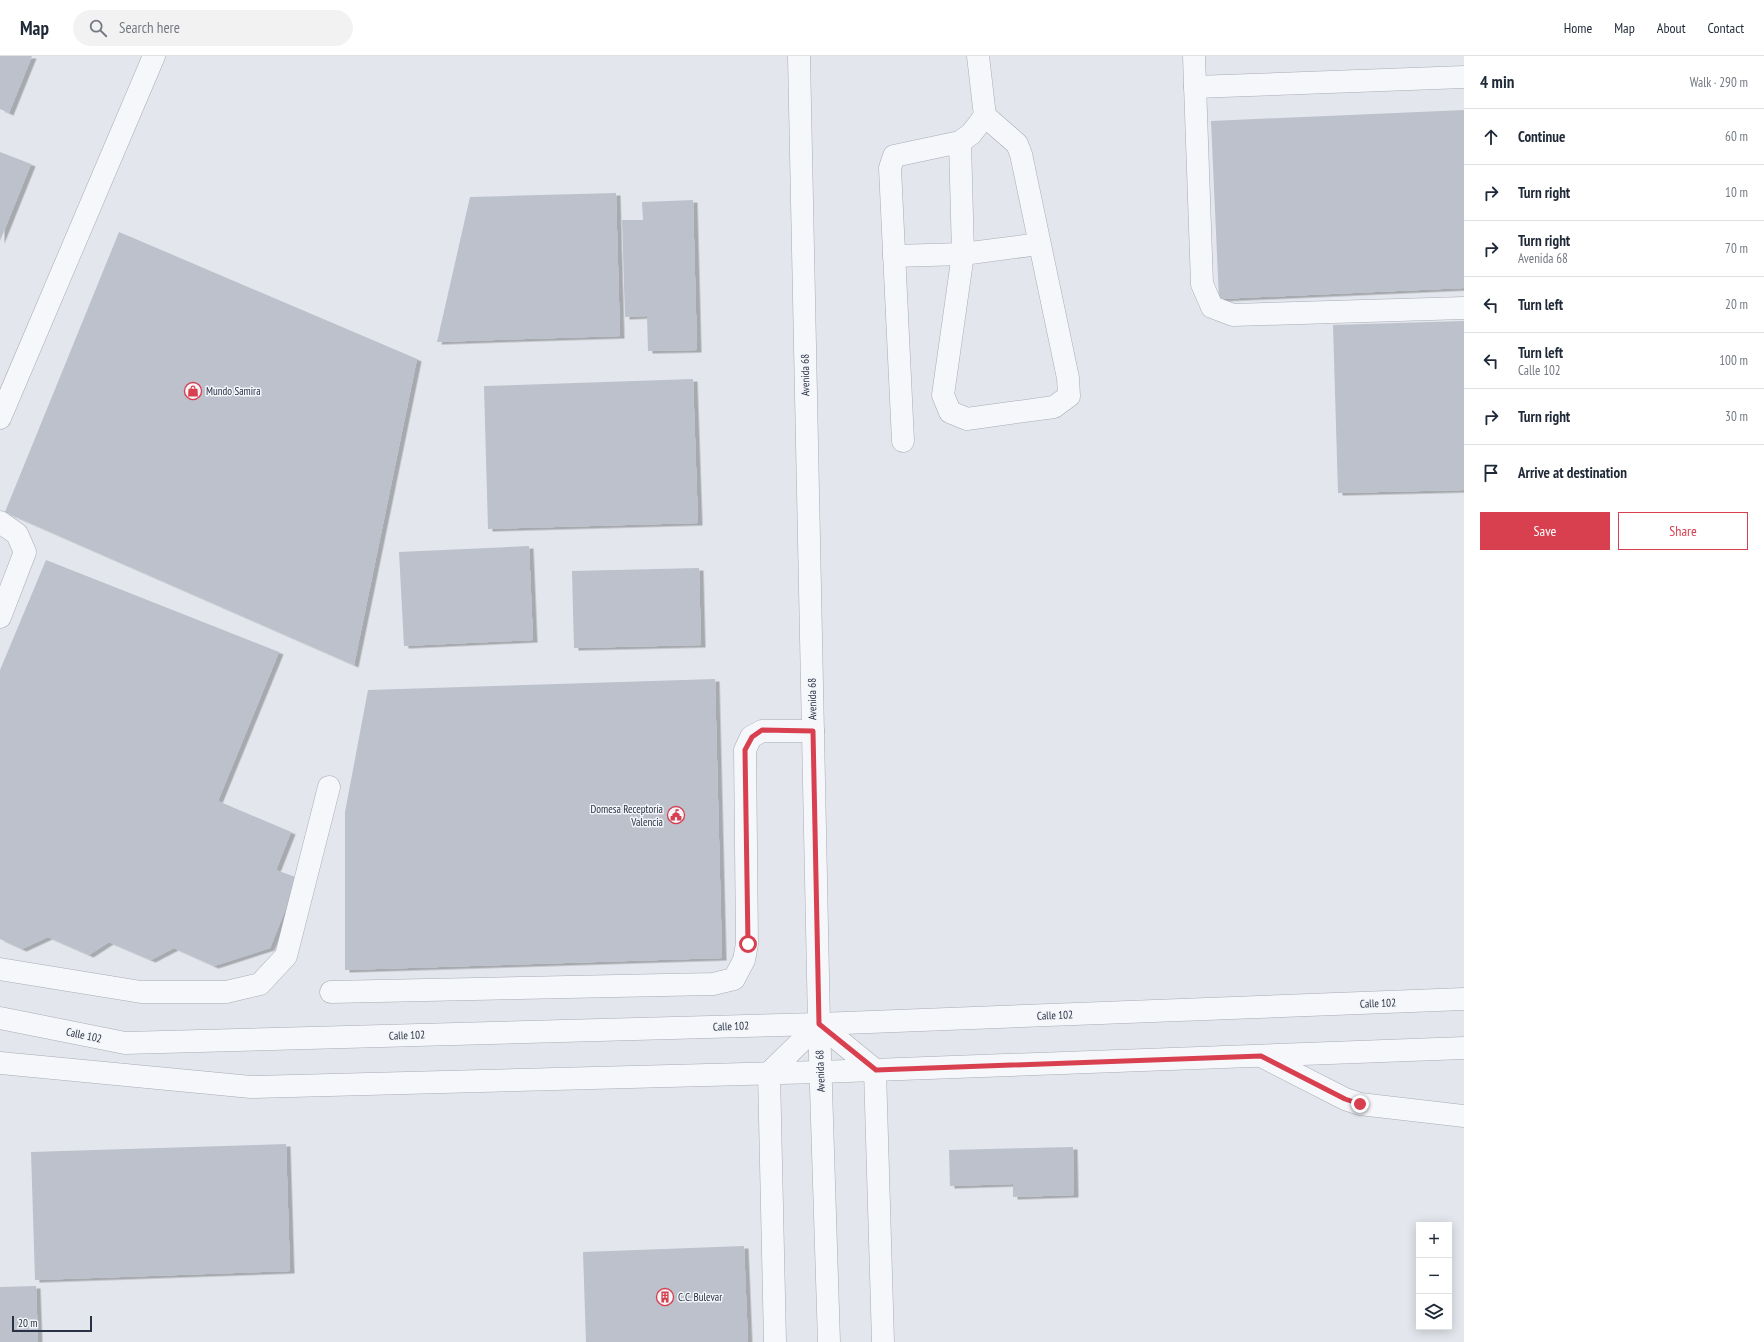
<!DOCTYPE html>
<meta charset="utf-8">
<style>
:root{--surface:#fff;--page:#f2f2f3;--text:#1f2937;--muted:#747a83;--line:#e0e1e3;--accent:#d84050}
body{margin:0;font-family:"PT Sans Narrow",sans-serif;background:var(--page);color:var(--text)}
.controls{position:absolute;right:12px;bottom:12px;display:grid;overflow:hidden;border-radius:0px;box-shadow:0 2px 10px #0003}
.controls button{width:36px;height:36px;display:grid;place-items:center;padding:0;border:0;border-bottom:1px solid var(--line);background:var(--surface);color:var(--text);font:20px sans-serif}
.scale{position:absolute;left:12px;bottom:10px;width:80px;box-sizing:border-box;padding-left:4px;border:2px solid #293245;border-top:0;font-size:11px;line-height:14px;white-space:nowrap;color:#293245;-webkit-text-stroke:3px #f3f5f9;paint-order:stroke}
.stop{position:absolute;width:12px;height:12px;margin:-9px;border:3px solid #d84050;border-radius:50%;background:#fff}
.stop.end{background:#d84050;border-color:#fff;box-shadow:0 1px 4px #0008}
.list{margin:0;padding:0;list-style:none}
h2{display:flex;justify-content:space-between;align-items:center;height:52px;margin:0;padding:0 16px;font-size:17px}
h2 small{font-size:13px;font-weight:400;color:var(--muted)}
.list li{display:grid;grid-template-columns:26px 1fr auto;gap:12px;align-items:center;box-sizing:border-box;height:56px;padding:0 16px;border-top:1px solid var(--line)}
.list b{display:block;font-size:15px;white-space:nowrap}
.list p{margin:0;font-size:13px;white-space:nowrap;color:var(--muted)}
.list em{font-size:13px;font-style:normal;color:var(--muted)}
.actions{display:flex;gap:8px;padding:12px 16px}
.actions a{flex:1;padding:9px 0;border:1px solid var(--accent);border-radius:0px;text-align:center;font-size:14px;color:var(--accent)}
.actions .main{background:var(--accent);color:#fff}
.icon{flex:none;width:22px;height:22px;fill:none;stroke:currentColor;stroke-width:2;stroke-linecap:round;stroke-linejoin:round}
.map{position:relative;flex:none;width:1464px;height:1286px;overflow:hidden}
header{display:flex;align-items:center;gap:24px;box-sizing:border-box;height:56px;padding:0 20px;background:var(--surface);border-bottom:1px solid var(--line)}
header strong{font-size:19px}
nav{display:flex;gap:22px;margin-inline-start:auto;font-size:14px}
.search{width:280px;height:36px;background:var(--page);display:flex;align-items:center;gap:10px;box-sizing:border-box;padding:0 14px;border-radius:22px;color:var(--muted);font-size:15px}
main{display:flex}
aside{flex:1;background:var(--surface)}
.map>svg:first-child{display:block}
.building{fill:#bcc1cc;filter:url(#shadow)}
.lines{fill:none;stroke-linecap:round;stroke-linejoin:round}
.minor-casing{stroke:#a7acb7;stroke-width:23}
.minor{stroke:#f6f7fa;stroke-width:22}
.route{stroke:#d84050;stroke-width:5}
.labels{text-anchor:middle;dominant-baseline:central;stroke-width:3;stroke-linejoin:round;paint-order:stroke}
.street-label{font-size:11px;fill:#293245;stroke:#f3f5f9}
.poi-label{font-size:11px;fill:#293245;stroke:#f3f5f9;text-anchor:start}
</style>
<header>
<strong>Map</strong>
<div class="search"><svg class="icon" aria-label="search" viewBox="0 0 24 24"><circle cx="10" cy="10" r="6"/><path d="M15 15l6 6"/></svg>Search here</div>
<nav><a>Home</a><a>Map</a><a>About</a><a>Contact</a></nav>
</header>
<main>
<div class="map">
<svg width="1464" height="1286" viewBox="0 0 1464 1286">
<defs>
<filter id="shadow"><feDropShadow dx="4.5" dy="2.5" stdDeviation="0" flood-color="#0004"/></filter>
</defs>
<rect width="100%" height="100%" fill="#e3e6ec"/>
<g class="building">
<polygon points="0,0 32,0 9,57 0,53"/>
<polygon points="1464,54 1464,232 1219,243 1211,65"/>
<polygon points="0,96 31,108 0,185"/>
<polygon points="616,137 620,280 437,286 470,141"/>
<polygon points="693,144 697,294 648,295 647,260 625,261 622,164 643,164 642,146"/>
<polygon points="119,176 417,303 354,609 5,456"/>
<polygon points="1464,265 1464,434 1338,437 1333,269"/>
<polygon points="693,323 698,467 488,473 484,330"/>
<polygon points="529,490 533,584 404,590 399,496"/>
<polygon points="46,504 279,596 218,745 291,776 276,814 298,822 270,892 214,910 174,892 151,904 109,886 89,899 48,881 22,893 0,883 0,614"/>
<polygon points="699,512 701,589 574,592 572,515"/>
<polygon points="715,623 722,902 345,914 345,756 368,634"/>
<polygon points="286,1088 290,1215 35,1224 31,1096"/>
<polygon points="1073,1091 1074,1139 1013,1141 1013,1128 950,1130 949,1094"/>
<polygon points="744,1190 748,1286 586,1286 583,1196"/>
<polygon points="36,1230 38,1286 0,1286 0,1231"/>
</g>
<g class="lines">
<g class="minor-casing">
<g id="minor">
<polyline points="799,0 819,968 829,1286"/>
<polyline points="1194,0 1202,228 1212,251 1233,259 1464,252"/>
<polyline points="1195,31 1464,21"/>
<polyline points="960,86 963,198 943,339 950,356 967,363 1054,351 1069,340 1068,322 1021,98 1017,88 985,60 978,0"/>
<polyline points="894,200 963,198 1039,188"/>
<polyline points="0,362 154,0"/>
<polyline points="903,385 890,112 894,100 960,86 971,78 985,60"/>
<polyline points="0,466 17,478 25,496 0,561"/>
<polyline points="0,913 141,936 226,936 260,928 286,900 329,731"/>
<polyline points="331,936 713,928 734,923 744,904 747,888 745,694 751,681 762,675 813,675"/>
<polyline points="0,962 125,987 819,968 1464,943"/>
<polyline points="1261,1000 1345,1043 1360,1048 1464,1060"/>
<polyline points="0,1007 251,1031 820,1016 1464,992"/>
<polyline points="775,1286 769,1017 819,968 875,1014 883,1286"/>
</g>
</g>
<use href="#minor" class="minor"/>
</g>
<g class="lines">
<polyline class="route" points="748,888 745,694 752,681 762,674 813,675 819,968 876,1014 1261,1000 1345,1043 1360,1048"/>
</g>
<defs>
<g id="shop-ring" transform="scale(0.9)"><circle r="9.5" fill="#f3f5f9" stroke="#d84050" stroke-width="1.5"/><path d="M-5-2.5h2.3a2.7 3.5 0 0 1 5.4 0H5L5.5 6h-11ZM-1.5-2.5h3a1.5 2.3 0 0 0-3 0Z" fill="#d84050"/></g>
<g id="civic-ring" transform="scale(0.9)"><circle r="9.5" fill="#f3f5f9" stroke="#d84050" stroke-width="1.5"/><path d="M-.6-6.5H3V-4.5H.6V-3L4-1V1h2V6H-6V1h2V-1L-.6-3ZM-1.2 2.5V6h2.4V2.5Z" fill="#d84050"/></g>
<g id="building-ring" transform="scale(0.9)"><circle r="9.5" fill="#f3f5f9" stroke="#d84050" stroke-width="1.5"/><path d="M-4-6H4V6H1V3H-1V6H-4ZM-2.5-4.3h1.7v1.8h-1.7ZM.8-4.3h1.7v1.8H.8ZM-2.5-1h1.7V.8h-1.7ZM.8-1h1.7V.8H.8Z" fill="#d84050"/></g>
</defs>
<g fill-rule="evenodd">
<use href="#shop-ring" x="193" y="335"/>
<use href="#civic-ring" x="676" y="759"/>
<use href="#building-ring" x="665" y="1241"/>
</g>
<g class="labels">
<g class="street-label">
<text transform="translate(805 319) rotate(-91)">Avenida 68</text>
<text transform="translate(812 643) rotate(-91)">Avenida 68</text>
<text transform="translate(1378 947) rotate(-2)">Calle 102</text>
<text transform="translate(1055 959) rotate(-2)">Calle 102</text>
<text transform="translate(731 970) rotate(-2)">Calle 102</text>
<text transform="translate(84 979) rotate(12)">Calle 102</text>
<text transform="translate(407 979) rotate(-2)">Calle 102</text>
<text transform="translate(820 1015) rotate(-92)">Avenida 68</text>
</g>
<g class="poi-label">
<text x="206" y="335">Mundo Samira</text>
<text x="663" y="753" text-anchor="end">Domesa Receptoría<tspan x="663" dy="13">Valencia</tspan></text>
<text x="678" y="1241">C.C. Bulevar</text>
</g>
</g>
</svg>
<div class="controls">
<button>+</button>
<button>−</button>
<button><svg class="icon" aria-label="layers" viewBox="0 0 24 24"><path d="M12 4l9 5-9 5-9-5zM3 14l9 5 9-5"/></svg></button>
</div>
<div class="scale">20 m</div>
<div class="stop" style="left:748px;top:888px"></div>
<div class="stop end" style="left:1360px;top:1048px"></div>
</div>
<aside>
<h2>4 min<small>Walk · 290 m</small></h2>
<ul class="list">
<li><svg class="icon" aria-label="ahead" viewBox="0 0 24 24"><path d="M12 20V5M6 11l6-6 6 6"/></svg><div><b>Continue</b></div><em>60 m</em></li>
<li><svg class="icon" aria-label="right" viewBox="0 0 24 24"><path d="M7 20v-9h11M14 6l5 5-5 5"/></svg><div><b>Turn right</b></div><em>10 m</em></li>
<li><svg class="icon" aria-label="right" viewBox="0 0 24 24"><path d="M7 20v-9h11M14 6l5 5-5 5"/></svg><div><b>Turn right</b><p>Avenida 68</p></div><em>70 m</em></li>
<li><svg class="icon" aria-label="left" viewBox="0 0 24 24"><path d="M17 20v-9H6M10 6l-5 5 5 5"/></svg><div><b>Turn left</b></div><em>20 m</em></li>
<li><svg class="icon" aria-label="left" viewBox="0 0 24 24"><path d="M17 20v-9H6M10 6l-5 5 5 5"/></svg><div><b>Turn left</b><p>Calle 102</p></div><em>100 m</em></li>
<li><svg class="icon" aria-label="right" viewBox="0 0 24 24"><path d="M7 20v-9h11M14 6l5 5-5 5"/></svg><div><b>Turn right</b></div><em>30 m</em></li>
<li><svg class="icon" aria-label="arrive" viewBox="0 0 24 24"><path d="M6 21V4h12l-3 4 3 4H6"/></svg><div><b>Arrive at destination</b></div></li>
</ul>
<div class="actions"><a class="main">Save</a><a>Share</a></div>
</aside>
</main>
